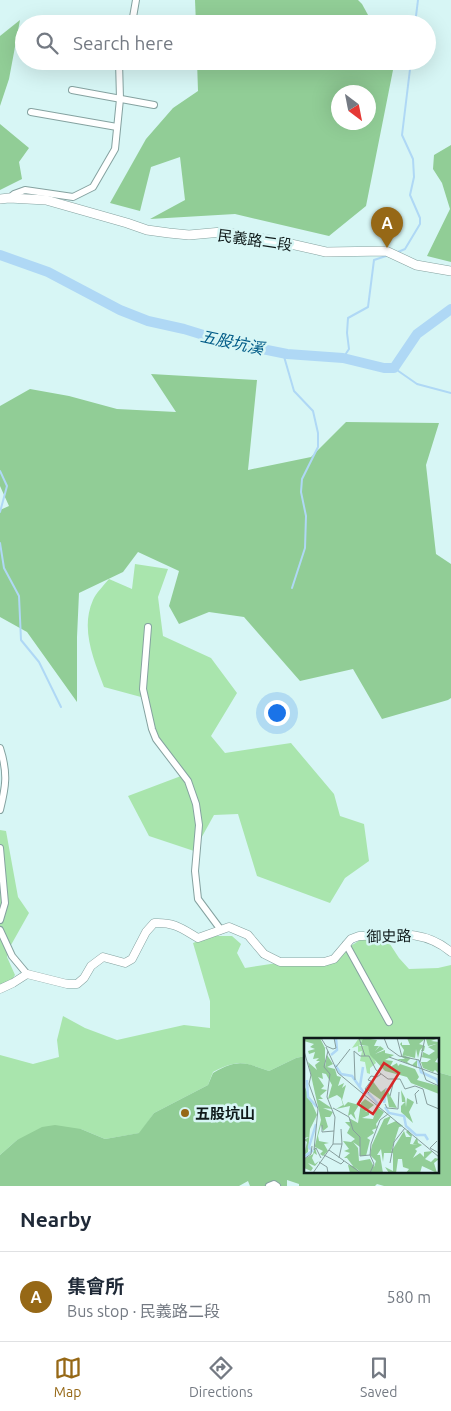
<!DOCTYPE html>
<meta charset="utf-8">
<style>
:root{--surface:#fff;--page:#f6f6f7;--text:#1f2937;--muted:#747a83;--line:#e0e1e3;--accent:#966816}
body{margin:0;font-family:Ubuntu,"Noto Sans TC",sans-serif;background:var(--page);color:var(--text)}
.compass{position:absolute;left:331px;top:85px;width:45px;height:45px;border-radius:50%;background:var(--surface);box-shadow:0 5px 20px #0002;rotate:148deg}
.you{position:absolute;left:276px;top:712px;width:18px;height:18px;margin:-12px;border:4px solid #fff;border-radius:50%;background:#1a73e8;box-shadow:0 0 0 8px #1a73e833}
.badge{display:grid;place-items:center;width:32px;height:32px;border-radius:50%;background:var(--accent);color:#fff;font-size:16px;font-weight:700}
.pin{position:absolute;translate:-50% -41px;filter:drop-shadow(0 1px 2px #0008)}
.pin::after{content:'';position:absolute;top:26px;width:18px;height:15px;background:inherit;clip-path:polygon(0 0,100% 0,50% 100%)}
.list{margin:0;padding:0;list-style:none}
h2{display:flex;justify-content:space-between;align-items:center;height:65px;margin:0;padding:0 20px;font-size:21px}
h2 small{font-size:16px;font-weight:400;color:var(--muted)}
.list li{display:grid;grid-template-columns:32px 1fr auto;gap:15px;align-items:center;box-sizing:border-box;height:90px;padding:0 20px;border-top:1px solid var(--line)}
.list b{display:block;font-size:19px;white-space:nowrap}
.list p{margin:0;font-size:16px;white-space:nowrap;color:var(--muted)}
.list em{font-size:16px;font-style:normal;color:var(--muted)}
.icon{flex:none;width:28px;height:28px;fill:none;stroke:currentColor;stroke-width:2;stroke-linecap:round;stroke-linejoin:round}
.map{position:relative;flex:none;width:451px;height:1186px;overflow:hidden}
.search{position:absolute;background:var(--surface);box-shadow:0 5px 20px #0002;left:15px;right:15px;top:15px;height:55px;display:flex;align-items:center;gap:12px;box-sizing:border-box;padding:0 18px;border-radius:28px;color:var(--muted);font-size:19px}
.sheet{height:155px;background:var(--surface)}
nav{display:flex;justify-content:space-around;align-items:center;box-sizing:border-box;height:70px;border-top:1px solid var(--line);background:var(--surface);font-size:14px;color:var(--muted)}
nav a{display:grid;justify-items:center;gap:2px}
nav .on{color:var(--accent)}
.map>svg:first-child{display:block}
.green{fill:#a9e5ad}
.forest{fill:#91cd96;fill-rule:evenodd}
.lines{fill:none;stroke-linecap:round;stroke-linejoin:round}
.stream{stroke:#afd8f5;stroke-width:2}
.river{stroke:#afd8f5;stroke-width:10}
.minor-casing{stroke:#85a2a0;stroke-width:8}
.tertiary-casing{stroke:#85a2a0;stroke-width:9}
.secondary-casing{stroke:#85a2a0;stroke-width:10}
.minor{stroke:#fff;stroke-width:6}
.tertiary{stroke:#fff;stroke-width:8}
.secondary{stroke:#fff;stroke-width:9}
.poi-dot{fill:#966816;stroke:#d7f6f5;stroke-width:2}
.labels{text-anchor:middle;dominant-baseline:central;stroke-width:5;stroke-linejoin:round;paint-order:stroke}
.street-label{font-size:15px;fill:#0f1a1a;stroke:#d7f6f5}
.poi-label{font-size:15px;font-weight:bold;fill:#0f1a1a;stroke:#d7f6f5;text-anchor:start}
.water-label{font-size:16px;font-style:italic;fill:#005b87;stroke:#d7f6f5}
.inset-river{fill:none;stroke:#afd8f5;stroke-width:2.5}
.inset-road{fill:none;stroke:#879e9d;stroke-width:1}
.view{fill:#d62828;fill-opacity:0.15;stroke:#d62828;stroke-width:2.5}
.inset-edge{fill:none;stroke:#0f1a1a;stroke-width:2.5}
</style>
<div class="map">
<svg width="451" height="1186" viewBox="0 0 451 1186">
<rect width="100%" height="100%" fill="#d7f6f5"/>
<g class="green">
<path d="M135,564L168,569L158,597L163,636L211,658L237,693L211,736L225,753L291,743L334,794L340,816L364,824L369,861L345,878L330,903L257,876L238,814L214,815L194,851L149,836L128,796L181,776L158,747L141,697L104,687C94,660 80,629 93,600C96,593 104,585 109,579L132,589Z"/>
<polygon points="0,830 6,831 18,897 29,913 11,945 7,957 15,975 11,981 0,987"/>
<path d="M212,936H232L241,944L237,953L245,968L284,962L331,963L343,951L360,940L386,938L399,958L409,969L438,968L451,965V1076L437,1072V1040H305V1056L296,1058L269,1071C243,1062 238,1059 213,1072L208,1085L154,1113L140,1133L105,1139L81,1129L17,1140L0,1155V1055L33,1064L59,1057L57,1040L63,1016L85,1028L117,1040L184,1025L210,1028V1001L193,943Z"/>
</g>
<g class="forest">
<polygon points="195,0 358,0 362,4 373,24 196,24"/>
<polygon points="20,20 9,79 0,106 0,36"/>
<path d="M197,61H392L394,65L366,206L329,236L235,214L150,219L185,200L180,157L151,167L140,211L110,203L146,139L173,108L198,91ZM338,92H368V122H338Z"/>
<polygon points="0,124 29,148 19,162 22,179 0,190"/>
<polygon points="451,145 451,262 427,256 450,209 442,183 433,169 434,155"/>
<polygon points="151,374 257,380 248,470 311,457 346,422 439,423 426,465 436,554 451,564 451,698 448,700 382,719 353,669 300,681 244,617 209,612 179,624 169,606 179,571 138,552 123,572 79,593 77,637 77,702 27,632 0,617 0,510 9,506 0,486 0,406 30,389 69,396 117,409 176,412"/>
<path d="M305,1056V1172H437V1072L451,1076V1186H384L377,1184L375,1186H299V1184L287,1180V1186H250L248,1181L239,1186H0V1155L17,1140L42,1127L55,1125L81,1129L105,1139L139,1133L154,1113L208,1085L213,1073C238,1059 243,1062 269,1071L296,1058Z"/>
</g>
<g class="lines">
<g class="stream">
<polyline points="415,24 418,0"/>
<polyline points="398,252 405,249 420,224 420,218 410,195 414,177 413,159 402,135 411,61"/>
<polyline points="283,353 294,391 313,411 318,433 318,447 302,479 301,492 306,516 305,548 292,588"/>
<polyline points="343,358 349,349 347,333 348,318 368,307 374,260 386,256"/>
<polyline points="394,368 417,384 451,393"/>
<polyline points="0,471 7,486 0,512"/>
<polyline points="0,543 4,568 19,596 21,640 39,662 61,707"/>
</g>
<polyline class="river" points="0,255 48,272 120,310 148,321 184,329 223,341 287,354 343,358 384,368 394,368 417,334 451,309"/>
<g class="minor-casing">
<g id="minor">
<polyline points="136,0 132,23 137,24"/>
<polyline points="131,61 165,66 171,64 171,61"/>
<polyline points="72,90 154,105"/>
<polyline points="31,112 117,127"/>
<polyline points="9,198 14,194 25,190 73,197 93,187 115,149 120,99 119,61"/>
<polyline points="148,627 143,689 152,729 156,739 188,781 196,804 199,825 195,871 198,899 221,930"/>
<path d="M0,748C8,773 6,786 0,810"/>
<polyline points="0,848 5,903 0,920"/>
<polyline points="0,930 12,956 27,974"/>
<polyline points="346,944 389,1022"/>
<polyline points="269,1186 274,1184 277,1186"/>
</g>
</g>
<g class="tertiary-casing">
<path id="tertiary" d="M0,989L13,983L27,974L67,984H77L84,978L91,966L103,957L125,963L132,959L146,932L154,923C174,922 181,928 198,938L229,927L248,935L264,954L280,962H324L334,959L351,939L359,936C393,935 423,928 451,952"/>
</g>
<g class="secondary-casing">
<polyline id="secondary" points="0,199 9,198 46,200 127,223 147,230 169,233 189,235 222,232 282,242 326,252 386,251 416,265 451,271"/>
</g>
<use href="#minor" class="minor"/>
<use href="#tertiary" class="tertiary"/>
<use href="#secondary" class="secondary"/>
</g>
<circle class="poi-dot" cx="185" cy="1113" r="5"/>
<g class="labels">
<g class="street-label">
<text transform="translate(255 240) rotate(8)">民義路二段</text>
<text transform="translate(389 936) rotate(-1)">御史路</text>
</g>
<g class="poi-label">
<text x="195" y="1113">五股坑山</text>
</g>
<g class="water-label">
<text transform="translate(232 342) rotate(12)">五股坑溪</text>
</g>
</g>
<g transform="translate(304 1038)">
<rect width="135" height="135" fill="#d7f6f5"/>
<path d="M55,0H59L55,8H64L72,25L66,30V36L63,35L61,24L56,23L58,13L54,14V8L48,10Z" fill="#a9e5ad"/>
<path d="M1,0H16L21,10V29L23,17L29,26L23,29L31,31L33,38L37,39L34,48L40,45L38,50L42,47L38,62L40,68L44,64L55,67L50,75L52,82L47,76L44,78L46,68L32,71L39,67L37,60L33,57L24,61L28,47L22,36L18,35L19,41L14,39L20,48L17,51L23,52L16,58L19,61H14L29,71L19,70L29,74L26,79H21L24,89L19,93L17,87L14,98L15,103L25,105L20,106L24,113L19,118L16,116L19,113L11,109L13,117L10,115L8,120L11,126L15,123L11,128L4,125L9,130L7,133L0,130V121L9,116L17,82L4,24L13,32L11,27L16,23H12L15,20L9,21L11,14L5,16L4,13L11,11L6,9L10,6L0,3ZM59,0L73,2L70,8H75L71,13L76,8L80,11L71,16L81,12V15L90,17L81,22L89,23L86,29L93,25L94,28L96,26L111,31L115,39L113,42L135,48V56L107,45L103,39L81,33L66,17L64,8L56,7ZM103,0L121,1L115,6L121,8L120,13H117L118,19L119,14L125,17L131,13L124,9L132,6L124,8L122,1L135,0L127,3L135,4V18L131,24L135,25V36L131,32L129,34L119,30L117,24H123L127,21L117,19V13L119,9L116,12L114,20L112,11L111,20L99,17L107,20L103,24L108,27L113,22V30L93,21H101L98,19L100,12L96,6L98,4V7H106ZM68,42L77,54L82,50L93,70L85,69L83,58L77,62L63,52ZM0,47L13,77L6,91L4,114L0,117L3,104L0,102L5,99L0,100ZM97,52L101,60L102,69L103,60L110,64L105,74L109,85L97,74V68L101,64H98ZM61,61L70,67L61,74L65,73V77L58,80L69,81L73,69L80,74L72,86L73,90L68,92L70,95L63,100L66,102L62,118H56V109L49,104L54,110L55,123L66,121L70,129L72,123L66,117L68,107L80,81L87,78L83,87L92,83L99,88L95,89L87,114L100,93L102,99H107L102,94L104,92L108,97L106,106L114,107L109,106L113,99L114,105L118,107L111,111L113,113L109,120L116,115L120,119V114L129,113L121,121L127,124L131,120L135,121L130,125L133,135L118,128L116,135H102L105,131L99,129L98,121H94L92,135H85L81,129L89,133V115H80L79,124L77,111L73,117H76L79,135H57L51,129L56,135H46L44,127L49,128L43,120H40L46,115L40,113L45,111L39,103L47,104L51,101L43,95L46,89L41,84H46L45,80L54,85L57,65Z" fill="#91cd96"/>
<path class="inset-river" d="M27,17L33,12L32,0M114,22L117,34L132,41L135,47M31,27L37,36L48,38L60,55H64L75,67M3,42L4,59L13,69M56,48L59,29M80,65L83,50M81,69L85,75L100,78L102,88L112,97H121L124,102M1,118L8,113L5,109L12,86"/>
<path class="inset-road" d="M17,0L22,8L29,11L32,10L30,0M55,0L61,18M80,0L84,10L95,18L115,22L122,42L135,48M93,0L98,19M22,9L34,35L135,119M0,13L7,37L5,46L14,71L10,112L12,110L17,120M85,19L135,37M116,24L121,0M32,29L46,11M51,42L50,13L56,18H65L72,32L84,41H96L101,51L111,48L119,51L123,66L135,71M65,55L61,51L67,43L64,42L67,38L73,39L77,36M86,58L90,42M81,66L83,70L94,71L95,54M113,66L111,56L115,52M29,70L45,79L49,92L56,99V118L66,117M18,87V94L30,93M37,91L38,106M133,103L126,110L135,115M29,106H38L35,120M25,112L57,135M20,117L37,126L40,123M0,121L7,116L8,108M15,124L23,129L24,135M86,125L90,104L101,90M9,135L29,106L31,79L23,59L26,36L20,29L24,13M66,135L70,126L66,117L67,106L76,82L84,76"/>
<path class="view" d="M80,25L95,35L69,76L54,66Z"/>
<rect width="135" height="135" class="inset-edge"/>
</g>
</svg>
<svg class="compass" viewBox="-18 -18 36 36"><path d="M0-13l5 13h-10z" fill="#e53935"/><path d="M0 13l5-13h-10z" fill="#747a83"/></svg>
<div class="you"></div>
<div class="pin badge" style="left:387px;top:248px">A</div>
<div class="search"><svg class="icon" aria-label="search" viewBox="0 0 24 24"><circle cx="10" cy="10" r="6"/><path d="M15 15l6 6"/></svg>Search here</div>
</div>
<section class="sheet">
<h2>Nearby<small></small></h2>
<ul class="list">
<li><span class="badge">A</span><div><b>集會所</b><p>Bus stop · 民義路二段</p></div><em>580 m</em></li>
</ul>
</section>
<nav>
<a class="on"><svg class="icon" aria-label="map" viewBox="0 0 24 24"><path d="M3 6l6-2 6 2 6-2v14l-6 2-6-2-6 2zM9 4v14M15 6v14"/></svg>Map</a>
<a><svg class="icon" aria-label="directions" viewBox="0 0 24 24"><path d="M12 3l9 9-9 9-9-9zM9 14v-3h6M13 9l2 2-2 2"/></svg>Directions</a>
<a><svg class="icon" aria-label="saved" viewBox="0 0 24 24"><path d="M7 4h10v16l-5-4-5 4z"/></svg>Saved</a>
</nav>
